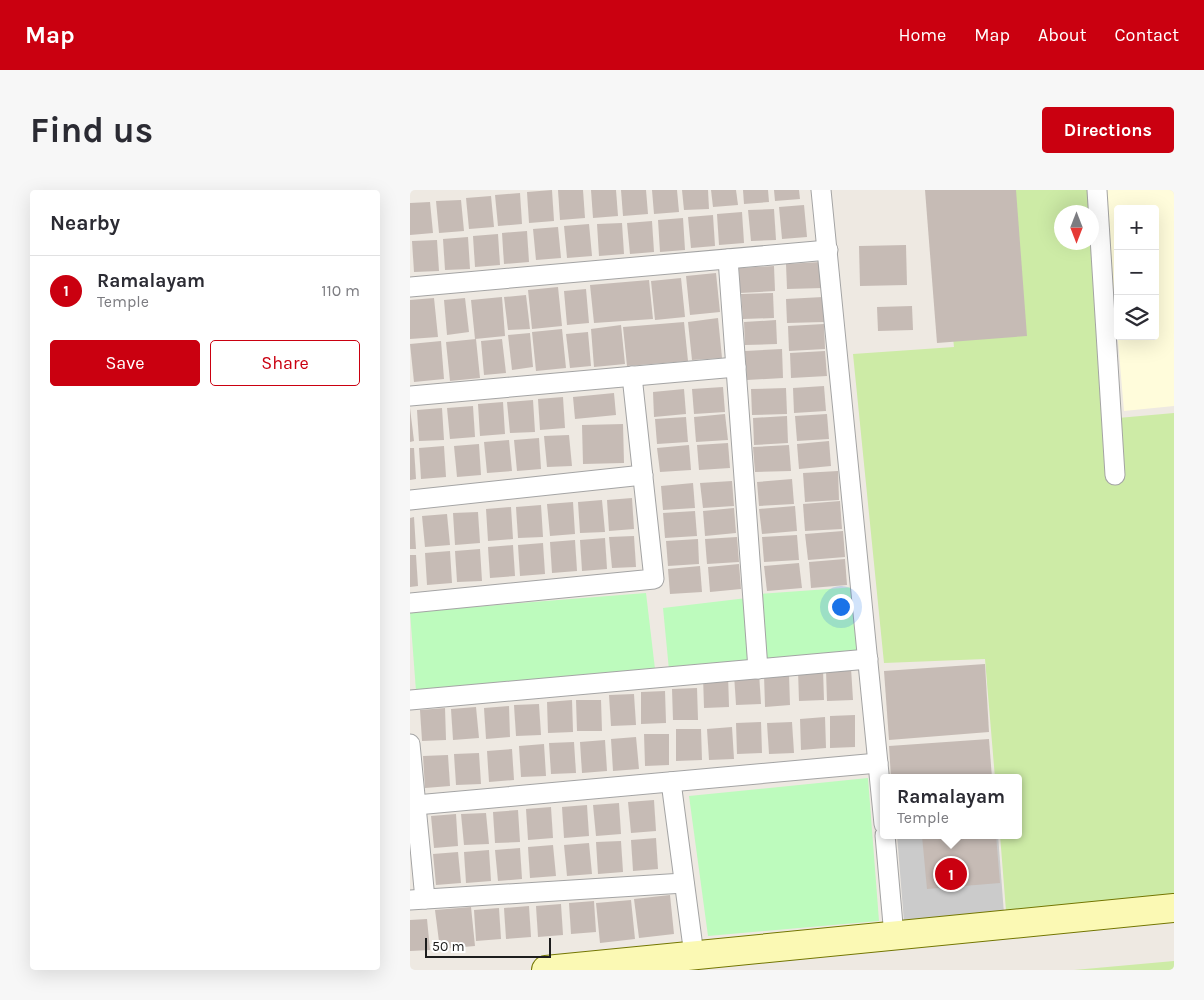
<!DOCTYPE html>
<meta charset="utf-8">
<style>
:root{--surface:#fff;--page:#f7f7f7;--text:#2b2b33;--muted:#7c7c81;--line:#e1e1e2;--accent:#ca0010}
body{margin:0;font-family:Karla,sans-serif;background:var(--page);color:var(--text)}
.controls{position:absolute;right:15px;top:15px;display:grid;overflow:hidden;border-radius:5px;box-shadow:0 5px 20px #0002}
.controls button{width:45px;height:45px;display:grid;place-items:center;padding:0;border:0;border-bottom:1px solid var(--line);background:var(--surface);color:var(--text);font:25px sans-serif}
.compass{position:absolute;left:644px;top:15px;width:45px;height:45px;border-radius:50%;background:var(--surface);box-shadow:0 5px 20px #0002;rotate:180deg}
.scale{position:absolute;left:15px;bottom:12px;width:126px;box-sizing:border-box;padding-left:5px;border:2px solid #1d1d1d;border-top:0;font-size:14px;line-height:18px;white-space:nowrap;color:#1d1d1d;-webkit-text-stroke:4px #fff;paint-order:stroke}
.you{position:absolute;left:430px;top:416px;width:18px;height:18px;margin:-12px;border:4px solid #fff;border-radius:50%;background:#1a73e8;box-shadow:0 0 0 8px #1a73e833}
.badge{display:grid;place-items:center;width:32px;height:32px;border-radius:50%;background:var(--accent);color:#fff;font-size:16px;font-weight:700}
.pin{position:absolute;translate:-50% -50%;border:2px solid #fff;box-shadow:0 1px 5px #0006}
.popup{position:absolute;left:470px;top:584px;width:142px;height:65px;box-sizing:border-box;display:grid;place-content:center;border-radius:5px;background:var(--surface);filter:drop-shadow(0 1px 4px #0005);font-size:16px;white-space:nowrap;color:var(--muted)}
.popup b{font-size:19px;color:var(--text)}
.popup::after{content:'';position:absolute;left:50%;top:100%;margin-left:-10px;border:10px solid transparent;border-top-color:var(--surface)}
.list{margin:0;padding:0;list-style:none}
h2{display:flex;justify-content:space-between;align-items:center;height:65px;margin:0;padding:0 20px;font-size:21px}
h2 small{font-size:16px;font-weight:400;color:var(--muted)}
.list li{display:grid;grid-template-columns:32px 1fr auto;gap:15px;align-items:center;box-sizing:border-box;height:70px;padding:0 20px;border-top:1px solid var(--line)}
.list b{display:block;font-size:19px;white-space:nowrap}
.list p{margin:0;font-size:16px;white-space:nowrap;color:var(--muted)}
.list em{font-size:16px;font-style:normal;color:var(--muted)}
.actions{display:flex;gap:10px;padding:15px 20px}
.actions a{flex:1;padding:11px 0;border:1px solid var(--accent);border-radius:5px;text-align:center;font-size:18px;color:var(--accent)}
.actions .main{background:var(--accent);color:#fff}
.icon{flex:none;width:28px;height:28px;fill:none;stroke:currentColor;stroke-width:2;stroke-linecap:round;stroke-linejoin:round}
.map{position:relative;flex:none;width:764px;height:780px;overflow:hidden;border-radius:5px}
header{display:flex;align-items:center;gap:30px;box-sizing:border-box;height:70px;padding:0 25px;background:var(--accent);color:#fff}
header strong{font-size:24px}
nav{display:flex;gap:28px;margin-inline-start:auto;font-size:18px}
.intro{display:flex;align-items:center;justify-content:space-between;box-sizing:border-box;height:120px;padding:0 30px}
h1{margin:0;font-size:35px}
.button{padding:12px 22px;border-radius:5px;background:var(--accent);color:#fff;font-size:18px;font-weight:700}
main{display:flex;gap:30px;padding:0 30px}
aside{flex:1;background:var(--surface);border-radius:5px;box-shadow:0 5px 20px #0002}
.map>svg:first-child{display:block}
.education{fill:#fffcdb;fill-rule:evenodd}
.religious{fill:#cbcbcb}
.grass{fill:#cdeba6;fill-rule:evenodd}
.park{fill:#bdfbbd}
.building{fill:#c6bbb5}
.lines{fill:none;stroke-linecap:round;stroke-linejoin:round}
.street-casing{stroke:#a4a4a4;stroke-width:21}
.secondary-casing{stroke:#737602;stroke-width:30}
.street{stroke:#fff;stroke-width:19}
.secondary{stroke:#fbf9b4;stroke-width:28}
</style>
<header>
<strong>Map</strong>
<nav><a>Home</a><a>Map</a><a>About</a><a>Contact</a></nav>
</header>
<div class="intro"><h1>Find us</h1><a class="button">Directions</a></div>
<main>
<aside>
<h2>Nearby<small></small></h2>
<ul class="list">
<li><span class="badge">1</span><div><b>Ramalayam</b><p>Temple</p></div><em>110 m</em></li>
</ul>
<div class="actions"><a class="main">Save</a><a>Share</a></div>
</aside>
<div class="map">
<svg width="764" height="780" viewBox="0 0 764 780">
<rect width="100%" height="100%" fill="#eee9e2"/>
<path class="education" d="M695,0H764V216L714,221ZM708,19H745V146H708Z"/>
<polygon class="religious" points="487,645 588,645 594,724 494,732"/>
<g class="grass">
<path d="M528,0H682L708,228L764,223V705L596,721L590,645H608V588H585L575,469L474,473L443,164L544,157ZM652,22H682V52H652Z"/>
<polygon points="764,771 764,780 664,780"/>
</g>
<g class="park">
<polygon points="446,397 451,462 353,469 349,404"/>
<polygon points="236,403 245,479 6,501 0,422"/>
<polygon points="337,408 343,470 259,480 253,418"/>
<polygon points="458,588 469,731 298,746 279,606"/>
</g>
<g class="building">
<polygon points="142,0 144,31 119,33 117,2"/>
<polygon points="148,0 173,0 175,28 150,30"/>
<polygon points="181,0 206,0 208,26 183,28"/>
<polygon points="211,0 236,0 238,24 213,26"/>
<polygon points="242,0 267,0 269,22 244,24"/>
<polygon points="272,0 298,0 299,19 274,20"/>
<polygon points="301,0 326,0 328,15 303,17"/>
<polygon points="333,0 358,0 359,12 334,14"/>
<polygon points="364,0 389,0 390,9 365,11"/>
<polygon points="515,0 606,0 617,146 527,153"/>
<polygon points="110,3 112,34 88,36 85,5"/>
<polygon points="81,6 84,37 59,39 56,8"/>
<polygon points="51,10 54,41 29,43 26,11"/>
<polygon points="20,12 23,43 0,45 0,13"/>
<polygon points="394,15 397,47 372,49 369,17"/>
<polygon points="364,19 366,50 341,51 338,20"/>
<polygon points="332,22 334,53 309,55 307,24"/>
<polygon points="303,25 305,56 281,58 278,27"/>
<polygon points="273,28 275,60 250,62 248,30"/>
<polygon points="242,31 244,62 220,64 217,33"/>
<polygon points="212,33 214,64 189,66 187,34"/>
<polygon points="179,34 182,66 157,68 154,36"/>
<polygon points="148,37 151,68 126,70 123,39"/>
<polygon points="117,41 119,72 94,74 92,43"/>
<polygon points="88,44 90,75 65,77 63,46"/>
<polygon points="58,47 60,79 35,80 33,49"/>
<polygon points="27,50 29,81 4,82 2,51"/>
<polygon points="496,55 497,95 450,96 449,56"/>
<polygon points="411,72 413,98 377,99 376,74"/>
<polygon points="364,76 365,101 330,103 329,78"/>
<polygon points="306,83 310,122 280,125 276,86"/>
<polygon points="271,88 275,127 245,130 241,91"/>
<polygon points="239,90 243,129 184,133 180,95"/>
<polygon points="148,97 152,136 122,139 118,100"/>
<polygon points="176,99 179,133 157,135 154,101"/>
<polygon points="363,103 364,128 333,129 331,104"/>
<polygon points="116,105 120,139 98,140 94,107"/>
<polygon points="92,107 95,146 65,149 61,110"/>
<polygon points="413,107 414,132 377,133 376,109"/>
<polygon points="24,108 28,147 0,149 0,110"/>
<polygon points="55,108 59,142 37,145 34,110"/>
<polygon points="502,116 503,140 468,141 467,117"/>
<polygon points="308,128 312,168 282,170 278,132"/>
<polygon points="366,130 367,154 335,155 334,132"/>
<polygon points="274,132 278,171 217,176 213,137"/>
<polygon points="414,134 415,159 379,161 378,136"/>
<polygon points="211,135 215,174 184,177 181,139"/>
<polygon points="152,139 156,178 126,181 122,142"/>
<polygon points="178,142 181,176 160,178 156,144"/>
<polygon points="120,143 123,177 102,180 98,145"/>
<polygon points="66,149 70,188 40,191 36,152"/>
<polygon points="92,149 96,183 74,185 71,151"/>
<polygon points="31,151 34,189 4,192 0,154"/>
<polygon points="372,159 373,188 337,190 335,161"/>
<polygon points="415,161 417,186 381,188 380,163"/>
<polygon points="414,196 416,221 384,223 383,198"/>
<polygon points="313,197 315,222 284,224 282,199"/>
<polygon points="376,198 377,224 342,225 341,199"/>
<polygon points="274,199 276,224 244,227 243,202"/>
<polygon points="204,203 206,225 165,229 163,207"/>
<polygon points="153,207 155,238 130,240 128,209"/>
<polygon points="123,210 125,242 100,243 97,212"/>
<polygon points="93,212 95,244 70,246 68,214"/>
<polygon points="63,216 65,247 40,249 37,218"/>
<polygon points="0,218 4,251 0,252"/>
<polygon points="32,218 34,250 9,251 7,220"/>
<polygon points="315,224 318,250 286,252 284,227"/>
<polygon points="417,224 419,249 387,251 385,226"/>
<polygon points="377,226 378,253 344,255 343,228"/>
<polygon points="276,227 278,252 247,254 245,229"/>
<polygon points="213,234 214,273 173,274 172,235"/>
<polygon points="159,245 162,276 137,277 134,246"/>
<polygon points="129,248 131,279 107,281 104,250"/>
<polygon points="99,250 102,281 77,283 74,252"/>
<polygon points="419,251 421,276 389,279 387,254"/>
<polygon points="318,253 320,278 289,280 287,255"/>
<polygon points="69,254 71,285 47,287 44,256"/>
<polygon points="279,255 281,280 250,282 247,258"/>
<polygon points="379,255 381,281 345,282 343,257"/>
<polygon points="34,256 36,287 11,289 9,258"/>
<polygon points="0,258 4,258 6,289 0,290"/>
<polygon points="428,281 429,310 395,312 393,283"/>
<polygon points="382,289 384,314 349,316 347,292"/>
<polygon points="322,291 324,316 293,318 290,293"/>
<polygon points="283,293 285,318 253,320 251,296"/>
<polygon points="222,308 224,339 199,341 197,310"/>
<polygon points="192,310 195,342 170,343 168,312"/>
<polygon points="430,311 432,339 395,341 393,314"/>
<polygon points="163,312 165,344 140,346 137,314"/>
<polygon points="131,315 133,347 108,348 106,317"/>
<polygon points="385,316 387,341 352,344 349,319"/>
<polygon points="101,317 103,349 78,351 76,319"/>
<polygon points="324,318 326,343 295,346 293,321"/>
<polygon points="285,321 287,346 255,348 253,323"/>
<polygon points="68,322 70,353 45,355 43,323"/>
<polygon points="37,324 40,355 15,357 12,326"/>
<polygon points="4,327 6,359 0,359 0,328"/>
<polygon points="433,341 435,367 398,370 395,344"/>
<polygon points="387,345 389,370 354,372 352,347"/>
<polygon points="224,346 226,377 202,378 199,347"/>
<polygon points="327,347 329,372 297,374 295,349"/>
<polygon points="195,348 197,379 172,381 170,350"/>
<polygon points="288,349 289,374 258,376 256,351"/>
<polygon points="165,350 167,381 142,383 140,352"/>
<polygon points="133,353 135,384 110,386 108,355"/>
<polygon points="103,355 105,386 80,388 78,357"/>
<polygon points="70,359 72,391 47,392 45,361"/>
<polygon points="40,361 42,393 17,395 15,363"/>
<polygon points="0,365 6,365 8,396 0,397"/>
<polygon points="435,369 437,395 401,398 399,372"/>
<polygon points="389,373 392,398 357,401 354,376"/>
<polygon points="329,374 331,399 300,402 298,377"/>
<polygon points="290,376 292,402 260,404 258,379"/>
<polygon points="575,474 579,542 479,550 474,481"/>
<polygon points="441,478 443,510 417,511 416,480"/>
<polygon points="413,479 414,510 389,511 388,480"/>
<polygon points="349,483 351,514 326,515 324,484"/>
<polygon points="379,484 380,515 355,517 354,485"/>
<polygon points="318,485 319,517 294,518 293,486"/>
<polygon points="287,498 288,530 263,530 262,499"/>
<polygon points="255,501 256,533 231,534 231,502"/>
<polygon points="224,504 226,535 201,536 199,505"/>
<polygon points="162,510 163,542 138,543 137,512"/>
<polygon points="166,510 191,510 192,541 167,541"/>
<polygon points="129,514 131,545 106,546 104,515"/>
<polygon points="99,516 100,547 76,549 74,518"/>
<polygon points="66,517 69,548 43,550 41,519"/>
<polygon points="35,518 36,550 12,551 10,520"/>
<polygon points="445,525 445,557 420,558 420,526"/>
<polygon points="415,527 416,558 391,560 390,529"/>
<polygon points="351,532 352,563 327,564 326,533"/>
<polygon points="382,532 384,563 359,564 357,533"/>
<polygon points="322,537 324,569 299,570 297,539"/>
<polygon points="266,539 291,539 292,570 266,571"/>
<polygon points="234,544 259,544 259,575 235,576"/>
<polygon points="226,547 229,579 203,581 201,549"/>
<polygon points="579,549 582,588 481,588 479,556"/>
<polygon points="195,550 197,581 172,583 170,552"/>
<polygon points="164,552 166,583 141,584 139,553"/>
<polygon points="134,554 136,586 111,587 109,556"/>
<polygon points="102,559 104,590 79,592 77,561"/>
<polygon points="69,563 71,594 46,595 44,564"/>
<polygon points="38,565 40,596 15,598 13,566"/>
<polygon points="244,610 246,641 221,643 218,612"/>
<polygon points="209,613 211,644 186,646 183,615"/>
<polygon points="177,615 179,646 154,648 152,617"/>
<polygon points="141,617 143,648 118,650 116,619"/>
<polygon points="108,620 110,652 85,653 83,622"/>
<polygon points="76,623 79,654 54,655 51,624"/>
<polygon points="46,624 48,656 24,658 21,626"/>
<polygon points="586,645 590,693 517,699 512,646"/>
<polygon points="246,648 248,679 223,681 221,650"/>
<polygon points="211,651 213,682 188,684 186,652"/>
<polygon points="179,653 182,684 157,686 154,655"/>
<polygon points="143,655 146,686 120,688 118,657"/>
<polygon points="110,658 112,689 88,691 85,660"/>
<polygon points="79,660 81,691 56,693 54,662"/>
<polygon points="48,662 51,693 26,695 23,664"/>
<polygon points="260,705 264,744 229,748 224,709"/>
<polygon points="221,710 225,749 190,753 186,713"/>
<polygon points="184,711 186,742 161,744 159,713"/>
<polygon points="151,714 153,745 128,747 126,716"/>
<polygon points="119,716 121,747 96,749 94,718"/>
<polygon points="61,717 65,756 30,759 25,720"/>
<polygon points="89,718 91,749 66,751 64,720"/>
<polygon points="17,729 20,760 0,761 0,730"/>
</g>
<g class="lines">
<g class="street-casing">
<g id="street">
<polyline points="411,0 474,634"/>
<polyline points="687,0 705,285"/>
<polyline points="318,69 348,479"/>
<polyline points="0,97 418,60"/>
<polyline points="0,206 326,177"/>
<polyline points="0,310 233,285"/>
<polyline points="0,413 244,389 222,186"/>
<polyline points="0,510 458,469"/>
<polyline points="0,554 15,709"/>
<polyline points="261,592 284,765"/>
<polyline points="6,615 468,573"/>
<polyline points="475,645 484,746"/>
<polyline points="0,710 274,693"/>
</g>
</g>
<g class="secondary-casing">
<polyline id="secondary" points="136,780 764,718"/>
</g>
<use href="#street" class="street"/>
<use href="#secondary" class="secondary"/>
</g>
</svg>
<div class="controls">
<button>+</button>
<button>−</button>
<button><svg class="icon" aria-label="layers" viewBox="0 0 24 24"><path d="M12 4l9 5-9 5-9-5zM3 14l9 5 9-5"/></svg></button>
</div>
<svg class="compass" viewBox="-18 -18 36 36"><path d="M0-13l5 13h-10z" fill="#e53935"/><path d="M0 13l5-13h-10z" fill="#7c7c81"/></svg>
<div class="scale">50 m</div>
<div class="you"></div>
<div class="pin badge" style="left:541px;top:684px">1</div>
<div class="popup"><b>Ramalayam</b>Temple</div>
</div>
</main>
